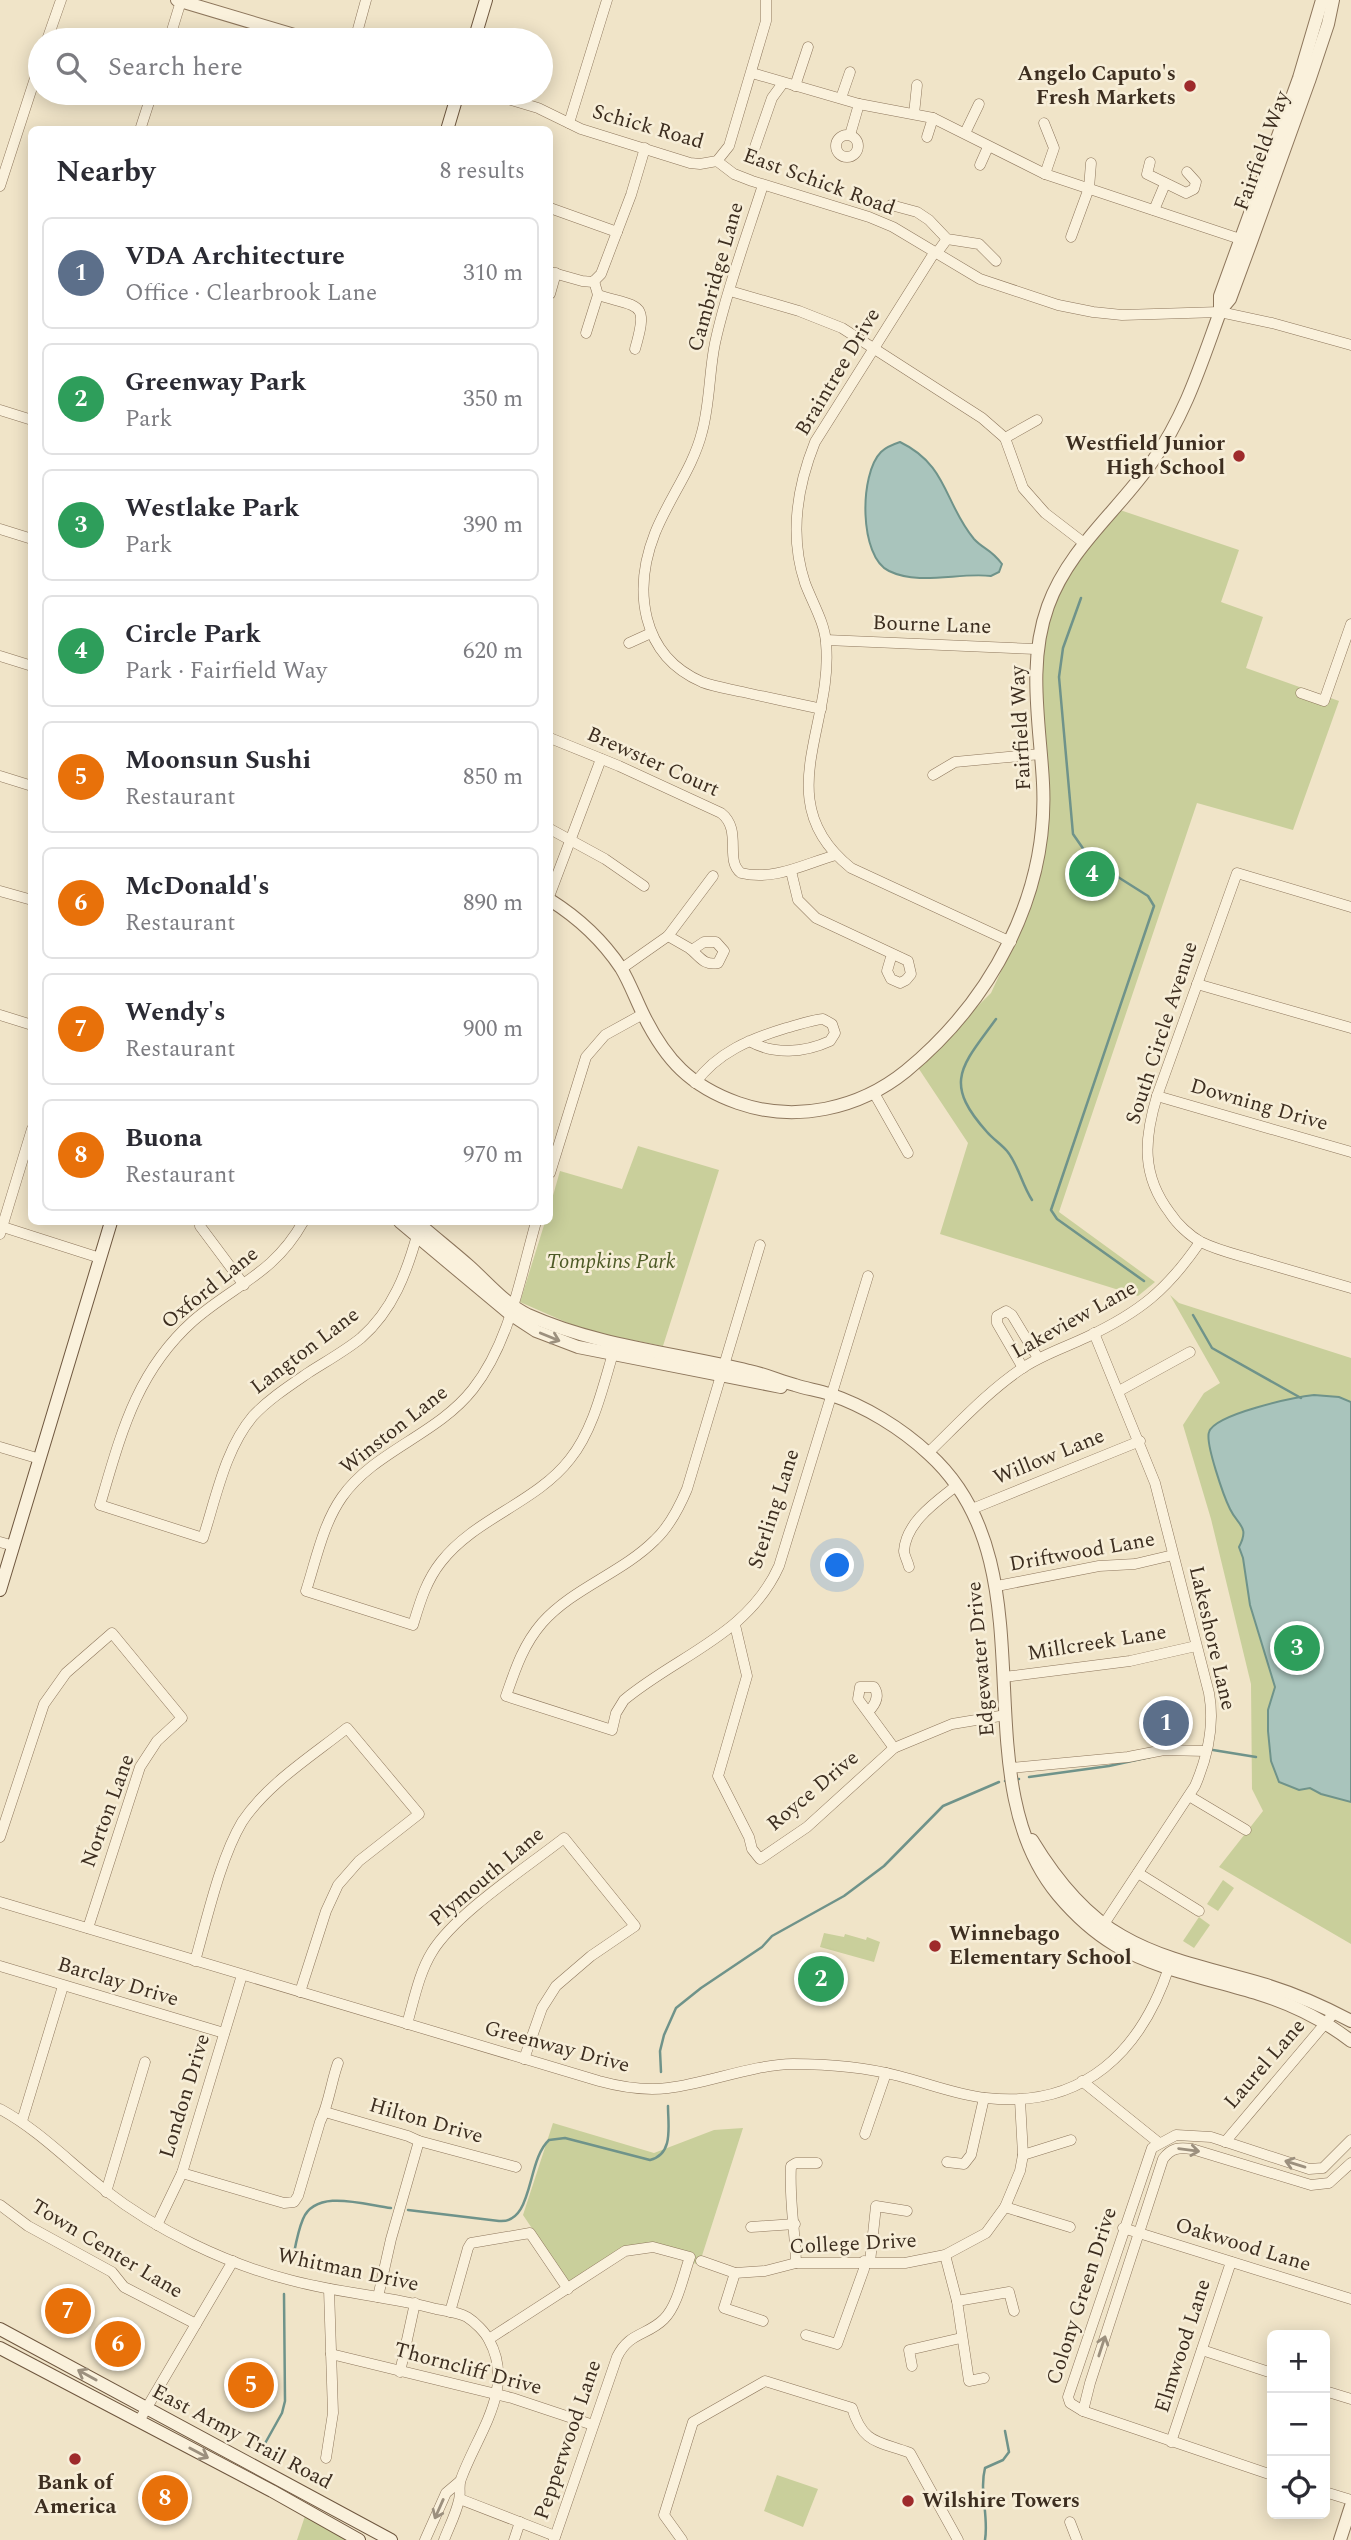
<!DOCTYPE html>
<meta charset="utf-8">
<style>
:root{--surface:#fff;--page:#f2f2f3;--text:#2b2b33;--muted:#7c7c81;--line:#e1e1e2;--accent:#111827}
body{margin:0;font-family:Spectral,serif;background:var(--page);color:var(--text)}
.controls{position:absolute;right:21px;bottom:21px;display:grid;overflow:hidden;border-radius:10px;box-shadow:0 4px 18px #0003}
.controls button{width:63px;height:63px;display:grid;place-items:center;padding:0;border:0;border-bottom:2px solid var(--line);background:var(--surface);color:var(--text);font:35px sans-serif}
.you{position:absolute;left:838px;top:1566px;width:24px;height:24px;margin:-18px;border:5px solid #fff;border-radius:50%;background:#1a73e8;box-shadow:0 0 0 10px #1a73e833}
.badge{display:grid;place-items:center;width:46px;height:46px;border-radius:50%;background:var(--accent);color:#fff;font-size:23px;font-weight:700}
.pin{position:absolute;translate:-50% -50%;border:4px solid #fff;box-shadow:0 2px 7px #0006}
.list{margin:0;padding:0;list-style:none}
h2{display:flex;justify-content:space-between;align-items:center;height:91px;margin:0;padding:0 28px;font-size:30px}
h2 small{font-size:23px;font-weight:400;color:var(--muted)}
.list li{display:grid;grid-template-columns:46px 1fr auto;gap:21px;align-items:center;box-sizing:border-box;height:112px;margin:0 14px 14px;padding:0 14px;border:2px solid var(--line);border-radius:10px}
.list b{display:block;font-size:26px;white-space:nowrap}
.list p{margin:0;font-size:23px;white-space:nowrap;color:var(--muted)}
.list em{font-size:23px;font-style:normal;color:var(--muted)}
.icon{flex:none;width:38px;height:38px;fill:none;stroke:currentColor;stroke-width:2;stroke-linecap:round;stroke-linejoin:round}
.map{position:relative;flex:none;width:1351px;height:2540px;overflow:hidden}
.search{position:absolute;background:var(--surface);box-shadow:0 4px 18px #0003;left:28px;top:28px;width:525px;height:77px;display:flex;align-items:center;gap:18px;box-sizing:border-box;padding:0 24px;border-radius:38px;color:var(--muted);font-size:26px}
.panel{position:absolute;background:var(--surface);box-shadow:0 4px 18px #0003;left:28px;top:126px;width:525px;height:1099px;border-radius:10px}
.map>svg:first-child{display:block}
.green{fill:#c9cf9b}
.water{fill:#a9c4bc;stroke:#6f938a;stroke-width:2}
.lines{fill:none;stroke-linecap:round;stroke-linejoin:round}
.stream{stroke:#6f938a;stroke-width:2.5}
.minor-casing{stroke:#8d765c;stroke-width:11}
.tertiary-casing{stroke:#8d765c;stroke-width:14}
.secondary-casing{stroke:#6f573f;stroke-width:14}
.minor{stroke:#faf1dc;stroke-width:10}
.tertiary{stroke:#faf1dc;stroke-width:12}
.secondary{stroke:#faf1dc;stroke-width:12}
.oneway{stroke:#9c907e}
.poi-dot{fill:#9e2a2b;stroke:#f7eed8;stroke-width:2.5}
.labels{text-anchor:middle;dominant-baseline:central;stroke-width:5;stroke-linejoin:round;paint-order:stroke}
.poi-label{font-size:21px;font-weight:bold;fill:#3d2e20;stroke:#f7eed8;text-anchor:end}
.street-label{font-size:21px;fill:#3d2e20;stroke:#f7eed8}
.park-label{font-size:21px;font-style:italic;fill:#4d5a26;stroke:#f7eed8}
</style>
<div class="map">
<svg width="1351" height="2540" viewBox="0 0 1351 2540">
<rect width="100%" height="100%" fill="#f0e4c8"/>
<g class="green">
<polygon points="1117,509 1239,550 1221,602 1263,617 1246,668 1339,701 1293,830 1197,803 1059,1212 1155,1282 1138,1296 940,1234 968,1143 917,1066 991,993 1027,915 1043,845 1039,649 1055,595 1068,570"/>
<polygon points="638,1146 719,1170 663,1346 586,1331 520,1302 545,1222 550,1222 550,1206 560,1171 622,1189"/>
<polygon points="1170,1295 1179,1303 1351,1358 1351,1944 1219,1867 1263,1811 1252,1789 1251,1684 1211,1519 1183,1425 1204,1393 1220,1383"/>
<polygon points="1223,1880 1234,1888 1218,1911 1207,1904"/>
<polygon points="1199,1917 1210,1925 1194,1948 1183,1941"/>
<polygon points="824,1933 844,1937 845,1934 866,1940 867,1937 880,1942 874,1962 820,1947"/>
<polygon points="553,2123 654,2153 714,2130 743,2128 699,2265 661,2251 627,2253 573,2289 523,2215"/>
<polygon points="777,2475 818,2489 803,2527 764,2511"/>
<polygon points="305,2516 349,2540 297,2540"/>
</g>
<g class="water">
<path d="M900,442C948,465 944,503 974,539C983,549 991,549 1002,564L999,572L991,576C959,572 920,586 889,571C859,557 859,474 881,452C886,447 894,444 900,442Z"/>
<path d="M1314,1395L1339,1397L1351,1402V1802L1321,1794L1310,1788L1299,1790L1279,1782L1271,1761L1268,1731V1710L1275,1687L1250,1605L1243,1558L1239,1547C1250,1526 1238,1526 1230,1509C1224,1497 1205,1443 1209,1432C1215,1414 1295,1397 1314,1395Z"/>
</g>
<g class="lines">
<g class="stream">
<polyline points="1081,598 1063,648 1059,677 1073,834 1091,860 1148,896 1154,906 1051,1210 1057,1219 1144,1281"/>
<path d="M996,1019C962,1066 942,1082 987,1132C993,1139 1001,1144 1007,1151C1018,1164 1022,1185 1032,1200"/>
<polyline points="1193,1315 1212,1348 1301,1398"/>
<polyline points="1213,1750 1256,1757"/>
<polyline points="1029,1777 1109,1766 1150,1757"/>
<polyline points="1018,1779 1019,1779"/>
<polyline points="1005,1781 1006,1781"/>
<polyline points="661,2072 660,2051 664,2035 676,2008 701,1988 762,1947 772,1936 844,1896 884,1866 943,1806 999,1782"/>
<path d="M408,2210L499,2221C534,2224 526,2161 549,2140L565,2138L650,2160C674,2154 668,2126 668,2106"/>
<path d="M292,2263C295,2249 297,2233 303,2219C316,2188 365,2205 391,2208"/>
<polyline points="263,2447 282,2413 285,2401 284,2294"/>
<path d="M985,2540C989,2516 979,2492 985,2468L1003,2460L1009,2452L1005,2431"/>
</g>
<g class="minor-casing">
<g id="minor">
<polyline points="47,40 61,0"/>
<polyline points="169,40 181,1"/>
<polyline points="355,40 366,0"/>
<polyline points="752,73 859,104 933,118 1045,174 1246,241"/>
<polyline points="795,86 808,47"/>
<polyline points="488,93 538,108 581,129 690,163 700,164 717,161 729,146 766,21 766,0"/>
<polyline points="841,98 850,72"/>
<polyline points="914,114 917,85"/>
<polyline points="569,123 607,0"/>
<polyline points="1044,123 1054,148 1045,174"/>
<polyline points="140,130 152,93"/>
<polyline points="965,133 979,104"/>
<polyline points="850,135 859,104"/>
<circle cx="847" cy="146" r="11"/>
<polyline points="927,137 933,118"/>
<polyline points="755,147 772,98 783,83"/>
<polyline points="717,161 734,174 752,181 869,217 893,227 980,279 1058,305 1093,312 1122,315 1220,312 1272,323 1351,345"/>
<polyline points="1150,162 1147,174 1186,193 1194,189 1196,182 1187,172"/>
<polyline points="980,165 988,147"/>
<path d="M763,185C747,235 726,292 715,343C709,372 710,403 702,432C693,468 669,498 655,533C633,589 640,655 702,682C715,687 730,689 743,692C769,698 795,703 821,709"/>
<polyline points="0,186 40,63"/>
<polyline points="891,205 917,212 929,220 947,239 979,244 996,261"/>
<polyline points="550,208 617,232"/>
<polyline points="1154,210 1165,184"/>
<polyline points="1071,237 1089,188 1091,163"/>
<path d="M947,239L939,250L934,253L815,442C797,487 789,535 805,583C812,602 825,623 826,643C834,726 768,802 851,868L1011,942"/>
<polyline points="550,272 582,281 593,282 601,274 631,195 645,148"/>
<path d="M594,281L598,295C640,308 649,301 635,349"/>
<polyline points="730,291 799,311 842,328 982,418 1005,438 1023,488 1045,513 1084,543"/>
<polyline points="550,294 556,273"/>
<polyline points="586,333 598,295"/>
<polyline points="0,410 32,420"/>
<polyline points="1005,438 1037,420"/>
<polyline points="0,529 32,539"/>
<polyline points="826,640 1036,649"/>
<polyline points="629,643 651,633"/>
<polyline points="0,656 32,666"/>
<polyline points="1301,693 1324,701 1351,624"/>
<path d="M550,738L619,766L721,813C743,830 724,860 741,873C775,881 804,864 836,855"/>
<polyline points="933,775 955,762 1041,754"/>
<polyline points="0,776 32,786"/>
<polyline points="550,829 605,859 644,886"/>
<polyline points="791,871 798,900 816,918 908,961 911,974 906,980 900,983 891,979 887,971 892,954"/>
<polyline points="0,891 32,900"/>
<polyline points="550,894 601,759"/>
<path d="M1351,907L1237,873L1157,1096C1144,1139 1141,1175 1170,1213C1177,1224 1190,1236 1201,1242C1219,1251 1239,1255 1258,1261C1289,1270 1320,1279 1351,1288"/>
<path d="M668,936C675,940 682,944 689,948C700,956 703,966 718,963L724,951L716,942H704L692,950"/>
<polyline points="621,969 668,936 713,876"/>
<polyline points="1197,984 1351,1028"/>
<polyline points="0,1015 32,1025"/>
<path d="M695,1083C718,1052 750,1039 786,1028C798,1025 811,1020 823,1019L832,1024L835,1033L830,1041C804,1053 774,1055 749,1041"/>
<polyline points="874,1093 908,1153"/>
<polyline points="1157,1096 1351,1152"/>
<polyline points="550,1173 586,1057 605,1035 643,1014"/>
<path d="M303,1222C274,1274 234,1285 193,1321C136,1372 121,1434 100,1505L203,1538C216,1498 225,1449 253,1416C269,1399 289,1386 308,1373C325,1362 345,1351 361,1338C393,1310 407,1272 418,1232"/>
<path d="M536,1222C520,1278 510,1342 473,1389C437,1435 374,1451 342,1497C323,1524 316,1560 306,1591L413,1625C420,1602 426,1581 441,1562C475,1518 536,1503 570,1459C594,1429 603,1386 614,1350"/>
<polyline points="0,1226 100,1258"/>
<polyline points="200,1226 244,1285"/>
<polyline points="0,1234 32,1129"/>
<path d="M760,1245L687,1489C679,1508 670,1526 655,1540C622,1573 573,1588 542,1623C523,1645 515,1670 506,1696L612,1730L616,1713L624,1700C678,1655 748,1635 779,1566L868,1276"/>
<path d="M1094,1333L1155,1483L1209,1693C1215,1726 1208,1756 1195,1786L1100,1930"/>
<polyline points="1023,1368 997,1323 997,1316 1006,1311 1012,1315 1038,1358"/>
<polyline points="1119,1391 1190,1352"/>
<polyline points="0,1447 40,1459"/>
<path d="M928,1453C959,1423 988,1391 1024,1367C1044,1354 1066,1347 1087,1337C1140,1312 1167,1290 1200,1242"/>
<polyline points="972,1509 1140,1441"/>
<polyline points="0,1542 14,1546"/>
<path d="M909,1567C908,1562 904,1555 904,1551C906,1522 936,1502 956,1486"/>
<polyline points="997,1586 1099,1566 1135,1564 1173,1555"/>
<polyline points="735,1625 747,1676 718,1776 749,1837 752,1849 760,1859 807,1827 894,1748 952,1724 1006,1715"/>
<polyline points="1004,1677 1130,1661 1196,1646"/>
<path d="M868,1712C875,1705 880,1696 874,1687H860L858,1699L894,1748"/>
<polyline points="1010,1768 1128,1757 1164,1750 1205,1751"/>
<polyline points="1189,1796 1246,1830"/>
<polyline points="0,1837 44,1704 66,1673 112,1633 182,1718 157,1741 140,1767 88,1928"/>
<polyline points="1138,1873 1199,1911"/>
<path d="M0,1902L599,2081C621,2087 644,2091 668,2088C710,2083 750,2065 793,2064C829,2064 864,2067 899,2076C927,2083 957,2095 986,2098C1084,2109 1142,2051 1170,1964"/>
<path d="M195,1961C207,1919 220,1859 242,1822C267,1784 312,1756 347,1728L419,1814L359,1861L338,1885L326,1911L300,1992"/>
<polyline points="0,1966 224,2033"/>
<path d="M407,2024C414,2000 419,1973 432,1952C456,1913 526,1868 564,1838L635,1926L591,1956L556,1986L542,2008L524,2059"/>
<polyline points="1082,2081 1159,2143"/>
<path d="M0,2109C39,2130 70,2163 105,2190C156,2230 227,2264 290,2280C338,2293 388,2296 436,2309C446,2311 458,2312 467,2317C475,2322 485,2332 489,2340C516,2389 477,2434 461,2479C458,2486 461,2493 459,2500C456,2514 449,2527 444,2540"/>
<polyline points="325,2112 408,2136 419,2141 516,2167"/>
<polyline points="22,2121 63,1986"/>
<polyline points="865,2134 886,2073"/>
<polyline points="1225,2142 1334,2013"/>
<polyline points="1023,2155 1071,2140"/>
<polyline points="947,2162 964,2164 971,2155 984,2098"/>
<path d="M182,2173L284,2203L294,2202L298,2196L320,2122C329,2104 331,2082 338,2063"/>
<polyline points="106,2192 145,2062"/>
<polyline points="0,2205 28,2226 112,2272 124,2287 196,2324"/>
<polyline points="1005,2207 1070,2227"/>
<polyline points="157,2225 182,2173 242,1975"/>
<polyline points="751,2227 795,2224"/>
<polyline points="1123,2228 1351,2299"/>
<polyline points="945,2255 957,2301 969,2381 984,2378"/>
<polyline points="701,2261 735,2273 765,2271 796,2263 905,2263 945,2255 986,2233 1005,2207 1020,2171 1023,2155 1020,2100"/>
<polyline points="870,2262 876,2206 907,2211"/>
<path d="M796,2263C795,2230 789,2199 791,2166L796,2163H817"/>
<polyline points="735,2273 724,2308 763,2321"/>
<polyline points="378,2297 391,2239 419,2141"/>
<polyline points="957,2301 1009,2292 1014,2311"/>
<polyline points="450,2312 468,2248 471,2243 530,2233 568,2289"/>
<polyline points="806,2335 837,2344 864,2269 864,2261"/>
<path d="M489,2339L625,2251L653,2247L690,2257C683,2276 678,2305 664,2319C647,2336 629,2332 617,2357L554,2540"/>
<polyline points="1202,2350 1272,2373"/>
<polyline points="331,2354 512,2398 593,2425"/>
<polyline points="912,2366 909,2350 961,2338"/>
<polyline points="400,2372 415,2303"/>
<polyline points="1325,2391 1351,2399"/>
<path d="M1083,2411L1090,2383L1163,2159C1171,2148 1179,2147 1192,2149L1311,2185L1329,2183L1351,2163"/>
<polyline points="139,2421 233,2261"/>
<polyline points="1171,2442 1231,2262"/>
<polyline points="326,2458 333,2413 329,2289"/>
<polyline points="1272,2475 1083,2411 1070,2403 1068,2397 1152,2148 1176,2135 1211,2137 1309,2169 1323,2168 1351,2140"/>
<polyline points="1325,2492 1351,2500"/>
<polyline points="460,2499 555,2536"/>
<polyline points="1070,2522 1077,2540"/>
<polyline points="425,2540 446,2493 459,2482"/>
<polyline points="514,2540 520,2522"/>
<path d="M682,2540L664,2515L693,2422L765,2381L852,2408C863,2444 878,2441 910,2453L958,2540"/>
</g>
</g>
<g class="tertiary-casing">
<g id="tertiary">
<polyline points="177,0 311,40"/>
<polyline points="1220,311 1230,299 1251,242 1309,81 1328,24 1333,0"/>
<path d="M550,900C577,917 603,941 621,968C630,983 636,1000 644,1016C666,1060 690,1086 738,1103C795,1123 859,1109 906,1071C991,1001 1049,896 1043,783C1040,724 1027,664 1048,606C1069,548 1118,511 1152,462C1185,416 1201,364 1220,312V296L1299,78L1322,0"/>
<polyline points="400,1222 510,1314 536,1331 578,1347 781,1387"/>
<path d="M417,1222C434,1237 452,1251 469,1266C488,1283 505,1304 528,1315C597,1346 675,1353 749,1371C765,1374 780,1381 795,1385C806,1389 818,1390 829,1394C865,1406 901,1428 929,1454C1055,1568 958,1775 1058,1895C1074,1914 1093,1932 1115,1945C1158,1970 1211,1979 1259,1994C1291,2004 1325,2021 1351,2041"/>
<path d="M1032,1840C1055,1878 1083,1914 1122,1936C1165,1961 1216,1970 1263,1984C1293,1993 1323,2006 1351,2021"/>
<polyline points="1340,2540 1351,2506"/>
</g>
</g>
<g class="secondary-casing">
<g id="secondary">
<polyline points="474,40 486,0"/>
<polyline points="447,130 458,93"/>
<polyline points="0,1590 111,1222"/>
<polyline points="0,2329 391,2540"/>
<polyline points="0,2348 272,2491 359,2540"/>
</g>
</g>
<use href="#minor" class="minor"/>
<use href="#tertiary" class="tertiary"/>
<use href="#secondary" class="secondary"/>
</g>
<defs><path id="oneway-shaft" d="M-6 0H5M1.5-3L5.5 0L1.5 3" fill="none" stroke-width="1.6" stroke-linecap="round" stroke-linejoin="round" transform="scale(1.75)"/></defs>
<g class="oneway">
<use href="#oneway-shaft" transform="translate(550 1337) rotate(22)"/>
<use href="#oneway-shaft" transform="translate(1189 2150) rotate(8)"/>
<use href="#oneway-shaft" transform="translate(1295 2164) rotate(-163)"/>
<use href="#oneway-shaft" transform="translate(1102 2346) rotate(-72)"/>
<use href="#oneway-shaft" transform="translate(87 2375) rotate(-151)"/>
<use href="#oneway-shaft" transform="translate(199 2453) rotate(28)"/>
<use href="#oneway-shaft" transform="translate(439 2509) rotate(114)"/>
</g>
<g class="poi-dot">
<circle cx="1190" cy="86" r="7"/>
<circle cx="1239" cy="456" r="7"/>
<circle cx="935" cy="1946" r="7"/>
<circle cx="75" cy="2459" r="7"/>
<circle cx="908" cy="2501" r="7"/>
</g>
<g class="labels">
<g class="poi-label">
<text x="1176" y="74">Angelo Caputo's<tspan x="1176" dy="24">Fresh Markets</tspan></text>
<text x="1225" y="444">Westfield Junior<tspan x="1225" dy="24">High School</tspan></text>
<text x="949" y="1934" text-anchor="start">Winnebago<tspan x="949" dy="24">Elementary School</tspan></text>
<text x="75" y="2483" text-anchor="middle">Bank of<tspan x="75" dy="24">America</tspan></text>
<text x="922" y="2501" text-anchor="start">Wilshire Towers</text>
</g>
<g class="street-label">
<text transform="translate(648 127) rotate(16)">Schick Road</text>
<text transform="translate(1262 151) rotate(-70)">Fairfield Way</text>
<text transform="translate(819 182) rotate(20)">East Schick Road</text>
<text transform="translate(716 277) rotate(-74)">Cambridge Lane</text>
<text transform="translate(838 372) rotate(-59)">Braintree Drive</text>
<text transform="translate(932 625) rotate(2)">Bourne Lane</text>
<text transform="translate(1021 728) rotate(-93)">Fairfield Way</text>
<text transform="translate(653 762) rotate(24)">Brewster Court</text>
<text transform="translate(1162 1033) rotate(-72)">South Circle Avenue</text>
<text transform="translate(1259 1105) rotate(16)">Downing Drive</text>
<text transform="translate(210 1288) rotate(-39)">Oxford Lane</text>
<text transform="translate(1074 1320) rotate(-29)">Lakeview Lane</text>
<text transform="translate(305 1351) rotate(-37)">Langton Lane</text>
<text transform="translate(394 1430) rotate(-38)">Winston Lane</text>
<text transform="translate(1049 1457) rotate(-22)">Willow Lane</text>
<text transform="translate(774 1509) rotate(-72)">Sterling Lane</text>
<text transform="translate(1082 1552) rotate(-10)">Driftwood Lane</text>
<text transform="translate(1212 1638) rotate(77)">Lakeshore Lane</text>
<text transform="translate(1097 1643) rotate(-9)">Millcreek Lane</text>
<text transform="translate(981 1659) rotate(-95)">Edgewater Drive</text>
<text transform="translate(813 1791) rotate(-40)">Royce Drive</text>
<text transform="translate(108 1811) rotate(-70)">Norton Lane</text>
<text transform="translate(487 1877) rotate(-40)">Plymouth Lane</text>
<text transform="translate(118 1982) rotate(17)">Barclay Drive</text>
<text transform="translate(557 2047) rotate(15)">Greenway Drive</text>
<text transform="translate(1265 2064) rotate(-49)">Laurel Lane</text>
<text transform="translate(185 2096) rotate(-73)">London Drive</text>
<text transform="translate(426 2121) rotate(16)">Hilton Drive</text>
<text transform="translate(853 2244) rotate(-3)">College Drive</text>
<text transform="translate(1243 2245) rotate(17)">Oakwood Lane</text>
<text transform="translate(107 2249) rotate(31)">Town Center Lane</text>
<text transform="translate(348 2270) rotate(12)">Whitman Drive</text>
<text transform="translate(1082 2296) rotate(-72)">Colony Green Drive</text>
<text transform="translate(1183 2346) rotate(-72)">Elmwood Lane</text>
<text transform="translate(468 2369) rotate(15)">Thorncliff Drive</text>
<text transform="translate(242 2437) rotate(28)">East Army Trail Road</text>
<text transform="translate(568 2440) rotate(-71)">Pepperwood Lane</text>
</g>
<g class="park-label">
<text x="611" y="1262">Tompkins Park</text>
</g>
</g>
</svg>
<div class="controls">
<button>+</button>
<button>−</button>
<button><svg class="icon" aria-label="locate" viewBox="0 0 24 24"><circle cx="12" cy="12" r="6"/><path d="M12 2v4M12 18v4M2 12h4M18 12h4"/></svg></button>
</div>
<div class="you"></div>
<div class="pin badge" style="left:1166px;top:1723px;background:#5c6f8a">1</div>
<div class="pin badge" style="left:821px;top:1979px;background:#2e9e5b">2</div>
<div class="pin badge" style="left:1297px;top:1648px;background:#2e9e5b">3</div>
<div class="pin badge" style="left:1092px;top:874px;background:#2e9e5b">4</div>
<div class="pin badge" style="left:251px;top:2385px;background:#e8710a">5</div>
<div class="pin badge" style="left:118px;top:2344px;background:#e8710a">6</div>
<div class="pin badge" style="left:68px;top:2311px;background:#e8710a">7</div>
<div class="pin badge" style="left:165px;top:2498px;background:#e8710a">8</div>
<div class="search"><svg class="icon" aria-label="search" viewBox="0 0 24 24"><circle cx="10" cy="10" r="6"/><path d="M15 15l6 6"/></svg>Search here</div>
<section class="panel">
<h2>Nearby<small>8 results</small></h2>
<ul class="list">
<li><span class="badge" style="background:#5c6f8a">1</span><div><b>VDA Architecture</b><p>Office · Clearbrook Lane</p></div><em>310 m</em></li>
<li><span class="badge" style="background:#2e9e5b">2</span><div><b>Greenway Park</b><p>Park</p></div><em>350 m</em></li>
<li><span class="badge" style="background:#2e9e5b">3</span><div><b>Westlake Park</b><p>Park</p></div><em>390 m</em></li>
<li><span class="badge" style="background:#2e9e5b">4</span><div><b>Circle Park</b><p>Park · Fairfield Way</p></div><em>620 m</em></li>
<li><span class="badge" style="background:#e8710a">5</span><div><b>Moonsun Sushi</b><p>Restaurant</p></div><em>850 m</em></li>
<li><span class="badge" style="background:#e8710a">6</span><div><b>McDonald's</b><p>Restaurant</p></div><em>890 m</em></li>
<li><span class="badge" style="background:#e8710a">7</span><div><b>Wendy's</b><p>Restaurant</p></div><em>900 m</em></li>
<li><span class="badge" style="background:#e8710a">8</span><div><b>Buona</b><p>Restaurant</p></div><em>970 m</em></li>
</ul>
</section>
</div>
